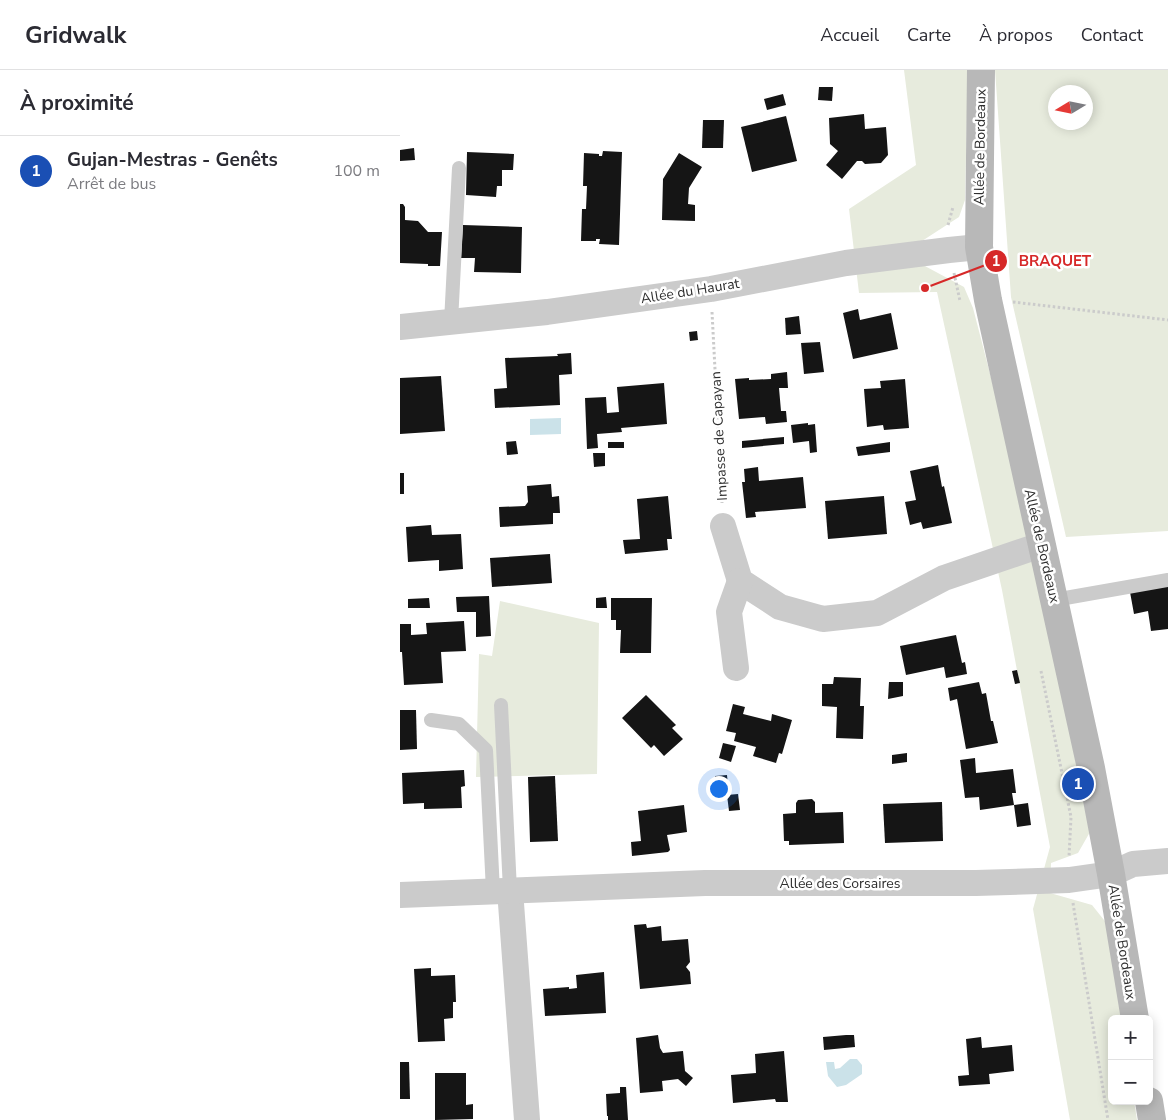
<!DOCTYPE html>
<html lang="fr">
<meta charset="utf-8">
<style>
:root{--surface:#fff;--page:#f7f7f7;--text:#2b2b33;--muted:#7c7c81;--line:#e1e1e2;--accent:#db2777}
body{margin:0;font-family:"Nunito Sans",sans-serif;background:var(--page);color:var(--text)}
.controls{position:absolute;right:15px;bottom:15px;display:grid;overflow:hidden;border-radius:8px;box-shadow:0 2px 12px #0003}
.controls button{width:45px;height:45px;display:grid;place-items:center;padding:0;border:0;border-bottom:1px solid var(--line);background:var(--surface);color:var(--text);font:25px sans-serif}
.compass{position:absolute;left:648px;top:15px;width:45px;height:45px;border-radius:50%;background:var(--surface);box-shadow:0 2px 12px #0003;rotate:260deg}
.you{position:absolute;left:318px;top:718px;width:18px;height:18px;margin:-12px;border:4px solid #fff;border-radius:50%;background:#1a73e8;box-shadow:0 0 0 8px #1a73e833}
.badge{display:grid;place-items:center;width:32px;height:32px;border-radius:50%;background:var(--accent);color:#fff;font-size:16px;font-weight:700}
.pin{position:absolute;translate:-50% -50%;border:2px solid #fff;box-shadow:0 1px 5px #0006}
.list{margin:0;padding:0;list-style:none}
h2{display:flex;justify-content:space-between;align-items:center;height:65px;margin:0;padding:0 20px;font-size:21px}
h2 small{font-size:16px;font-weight:400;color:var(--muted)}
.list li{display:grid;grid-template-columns:32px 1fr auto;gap:15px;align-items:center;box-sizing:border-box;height:70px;padding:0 20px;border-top:1px solid var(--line)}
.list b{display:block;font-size:19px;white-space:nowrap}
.list p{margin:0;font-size:16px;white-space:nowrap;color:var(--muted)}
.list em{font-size:16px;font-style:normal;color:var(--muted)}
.map{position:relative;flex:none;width:768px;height:1050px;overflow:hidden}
header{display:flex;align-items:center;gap:30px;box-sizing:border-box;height:70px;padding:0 25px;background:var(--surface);border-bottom:1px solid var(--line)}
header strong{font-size:24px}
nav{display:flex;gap:28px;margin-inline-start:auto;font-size:18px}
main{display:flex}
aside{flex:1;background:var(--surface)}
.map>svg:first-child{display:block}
.green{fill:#e7ebdd;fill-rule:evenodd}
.water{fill:#cbe2e9}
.building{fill:#151515}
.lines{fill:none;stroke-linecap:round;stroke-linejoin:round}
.path{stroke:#cbcbcb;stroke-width:3;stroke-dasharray:2.5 2.5;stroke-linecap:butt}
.service{stroke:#cbcbcb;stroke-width:14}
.minor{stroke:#cbcbcb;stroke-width:26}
.secondary{stroke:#b8b8b8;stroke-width:28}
.labels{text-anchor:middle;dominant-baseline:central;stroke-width:5;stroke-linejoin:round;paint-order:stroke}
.street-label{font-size:14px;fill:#2e2e2e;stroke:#fff}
.leader{fill:none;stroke:#d62828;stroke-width:2}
.callout-dot{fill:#d62828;stroke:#fff;stroke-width:2}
.mark-label{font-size:15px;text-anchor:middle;font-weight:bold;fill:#fff}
.callout-label{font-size:15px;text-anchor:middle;font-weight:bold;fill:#d62828;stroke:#fff;stroke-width:5;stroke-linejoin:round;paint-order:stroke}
</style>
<header>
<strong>Gridwalk</strong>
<nav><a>Accueil</a><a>Carte</a><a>À propos</a><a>Contact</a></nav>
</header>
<main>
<aside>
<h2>À proximité<small></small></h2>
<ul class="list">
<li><span class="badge" style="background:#1a4fb4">1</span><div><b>Gujan-Mestras - Genêts</b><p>Arrêt de bus</p></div><em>100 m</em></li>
</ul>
</aside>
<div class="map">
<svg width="768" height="1050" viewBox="0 0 768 1050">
<rect width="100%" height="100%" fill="#fff"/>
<g class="green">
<polygon points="504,0 568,0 565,130 559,147 522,171 523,195 564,217 573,238 630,458 690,762 678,783 651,793 650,823 692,835 708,855 722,949 712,949 712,1031 734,1031 737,1050 670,1050 633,839 650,777 602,520 537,222 459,223 449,139 516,95"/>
<path d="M595,0H768V461L666,467L611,227ZM656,22H686V52H656Z"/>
<polygon points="100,531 199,553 197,704 76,707 79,584 92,586"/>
</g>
<g class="water">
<polygon points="161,348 161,364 130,365 130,349"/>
<polygon points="450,989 457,989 462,995 462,1004 446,1015 437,1017 428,1006 426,992 434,992 435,999 440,998"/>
</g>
<g class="building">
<polygon points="419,17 433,17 432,31 418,30"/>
<polygon points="383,24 386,35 367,40 364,29"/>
<polygon points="464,44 465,59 486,57 488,85 481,93 465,94 462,91 457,91 442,109 426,95 438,81 430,74 429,48"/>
<polygon points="386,46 397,91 352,102 341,57"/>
<polygon points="303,50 324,50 323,78 302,78"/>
<polygon points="14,78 15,90 0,91 0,80"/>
<polygon points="203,81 222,82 219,175 199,174 200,169 196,169 196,171 181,171 182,139 186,139 187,116 183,116 184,83 199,84 199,86 202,86"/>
<polygon points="67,82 114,84 113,100 102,100 102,116 97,116 96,127 66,125"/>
<polygon points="279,83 302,97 289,118 288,134 295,135 295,151 262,150 263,109"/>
<polygon points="0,134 3,134 5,137 5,150 18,151 28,162 42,162 40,196 28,196 28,194 0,193"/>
<polygon points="63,155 122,157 121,203 74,202 75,188 61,188"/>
<polygon points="458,239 460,250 491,243 498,279 453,289 443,243"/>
<polygon points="399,246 401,264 386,265 385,248"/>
<polygon points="297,261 298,270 290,271 289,262"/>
<polygon points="420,272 424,302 404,304 401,273"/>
<polygon points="171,283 172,304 159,305 160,335 95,338 94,319 107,318 105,288 158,286 157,284"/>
<polygon points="387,302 388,318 379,318 381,341 386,341 387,352 366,354 365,347 339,349 335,309 349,308 349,310 371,309 371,304"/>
<polygon points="41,306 45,361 0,364 0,308"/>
<polygon points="505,309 509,358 484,360 483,355 467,357 464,319 481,318 480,311"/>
<polygon points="264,313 267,354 221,358 222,362 197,364 198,378 187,379 185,328 206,327 207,343 219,342 217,317"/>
<polygon points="408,353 408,355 415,354 417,382 410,383 409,371 393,373 391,355"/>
<polygon points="384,367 384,374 342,378 342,371"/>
<polygon points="116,371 118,384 107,385 106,372"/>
<rect x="208" y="372" width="16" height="6"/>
<polygon points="490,372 490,382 458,386 456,377"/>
<polygon points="193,383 205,383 205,396 194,397"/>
<polygon points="538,395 542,417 544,416 552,453 523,459 521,452 510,455 505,432 516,430 510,401"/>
<polygon points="358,397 359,411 403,407 406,438 355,442 356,447 346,448 342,412 345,412 344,399"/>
<rect x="0" y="403" width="4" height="21"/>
<polygon points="151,414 152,427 159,426 160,443 153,443 153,454 100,457 99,437 125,436 128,432 127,416"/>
<polygon points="268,426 272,469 267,469 268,480 225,484 223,470 240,469 237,429"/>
<polygon points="484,426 487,464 428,469 425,431"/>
<polygon points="31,455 32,465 61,464 63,499 39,501 39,490 8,492 6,457"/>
<polygon points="150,484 152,513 92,517 90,488"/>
<polygon points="768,516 768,559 751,561 748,541 734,544 730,522"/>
<polygon points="89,526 91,566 76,567 76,542 57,542 56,527"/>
<polygon points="206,527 207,538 196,538 196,528"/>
<polygon points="29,528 30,538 8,538 8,529"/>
<polygon points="211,528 252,528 251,583 220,583 221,560 216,560 216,550 211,550"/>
<polygon points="64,551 66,581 41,582 43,613 4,615 2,582 0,582 0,554 11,554 11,565 27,564 26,553"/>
<polygon points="556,565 562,593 565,592 567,604 546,608 544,597 506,605 500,576"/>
<polygon points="617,600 620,613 615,614 612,601"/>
<polygon points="434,607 461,608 460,636 464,636 463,669 436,668 437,637 422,636 422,614 433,614"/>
<polygon points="489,612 503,612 503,626 488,629"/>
<polygon points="579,612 582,624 586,623 591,651 593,651 598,673 566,679 557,629 550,631 548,618"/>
<polygon points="246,625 276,655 272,658 283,669 264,686 254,675 251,678 222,648"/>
<polygon points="333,634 345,637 343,644 371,651 372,644 392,650 382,684 379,683 376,693 353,686 356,677 334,671 336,663 326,661"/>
<polygon points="0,640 16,640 17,679 0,680"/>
<polygon points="323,673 336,676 331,692 319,688"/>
<polygon points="507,683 507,692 492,694 492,685"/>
<polygon points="575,688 576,703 613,699 616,723 612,723 614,735 628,733 631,755 617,757 614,735 580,740 579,727 565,728 560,690"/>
<polygon points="64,700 65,716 61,717 62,738 24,739 24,733 3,734 2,703"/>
<polygon points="327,705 328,716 316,716 315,706"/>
<polygon points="155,706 158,771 130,772 128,707"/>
<polygon points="338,724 340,740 329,741 327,725"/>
<polygon points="412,729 415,732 415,743 443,742 444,773 389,775 389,771 384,771 383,744 396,743 396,733 398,730"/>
<polygon points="542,732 543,771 485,773 483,734"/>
<polygon points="284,735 287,762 267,765 270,780 268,782 232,786 231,772 241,771 238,741"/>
<polygon points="246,854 247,858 261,856 262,871 288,869 290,892 286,897 290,902 291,914 240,919 234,855"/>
<polygon points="31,898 31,906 55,905 56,932 53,932 53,948 44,949 45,971 18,972 14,899"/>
<polygon points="204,902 206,943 145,946 143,919 169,917 169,919 177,918 176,905"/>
<polygon points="258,965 260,978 263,983 283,981 285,1001 293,1008 286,1016 278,1009 262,1011 263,1021 240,1023 236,968"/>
<polygon points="446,965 454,965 455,977 424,980 423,967"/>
<polygon points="581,967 582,978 612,975 614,1001 589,1004 590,1014 559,1016 558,1006 569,1005 566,969"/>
<polygon points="384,981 388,1032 376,1032 375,1029 333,1033 331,1005 356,1003 355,984"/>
<polygon points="0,992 9,992 10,1029 0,1029"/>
<polygon points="35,1003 66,1003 66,1035 73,1034 73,1049 35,1050"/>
<polygon points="220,1017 226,1017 228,1050 208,1050 208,1046 207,1046 206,1024 220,1023"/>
</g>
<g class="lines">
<g class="path">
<polyline points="548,155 553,137"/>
<polyline points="554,203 560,231"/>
<polyline points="613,232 768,250"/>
<polyline points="312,242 322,433"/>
<polyline points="641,601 671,747 669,787"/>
<polyline points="673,833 708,1050"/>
</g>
<g class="service">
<polyline points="51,252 59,98"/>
<polyline points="654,530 768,510"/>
<polyline points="101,635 110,820"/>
<polyline points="31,650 59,654 86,680 93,821"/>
</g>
<g class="minor">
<polyline points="0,257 147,242 311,219 446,193 549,180 579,177"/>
<polyline points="323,456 340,511 380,537 423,549 477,543 544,508 641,475"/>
<polyline points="336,598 329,542 340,511"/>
<polyline points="110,820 127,1050"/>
<polyline points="0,825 305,813 576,813 669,810 711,804 733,794 768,791"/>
</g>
<g class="secondary">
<polyline points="581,0 579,177 588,230 691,698 711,804 735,949"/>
<polyline points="749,1031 752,1050"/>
</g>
</g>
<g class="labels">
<g class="street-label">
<text transform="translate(580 77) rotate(-89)">Allée de Bordeaux</text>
<text transform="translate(290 221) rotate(-9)">Allée du Haurat</text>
<text transform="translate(319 366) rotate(-93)">Impasse de Capayan</text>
<text transform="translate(642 476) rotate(77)">Allée de Bordeaux</text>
<text x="440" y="813">Allée des Corsaires</text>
<text transform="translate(722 872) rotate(81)">Allée de Bordeaux</text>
</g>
</g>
<path class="leader" d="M525 218L596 191"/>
<g class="callout-dot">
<circle cx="525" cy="218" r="5"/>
<circle cx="596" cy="191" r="12"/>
</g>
<g class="mark-label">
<text x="596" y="196">1</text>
</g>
<g class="callout-label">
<text x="655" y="196">BRAQUET</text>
</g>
</svg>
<div class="controls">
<button>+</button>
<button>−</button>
</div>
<svg class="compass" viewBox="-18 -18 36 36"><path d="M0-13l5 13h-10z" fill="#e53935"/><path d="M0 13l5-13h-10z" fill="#7c7c81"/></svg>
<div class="you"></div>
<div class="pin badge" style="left:678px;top:714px;background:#1a4fb4">1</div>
</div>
</main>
